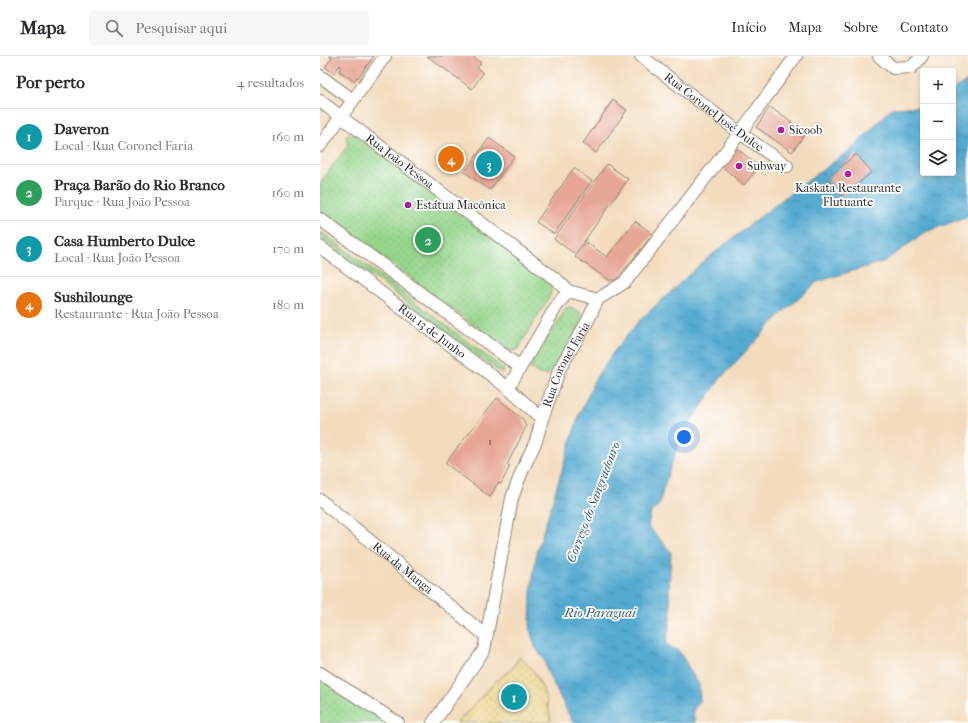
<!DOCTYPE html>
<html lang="pt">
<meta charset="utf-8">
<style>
:root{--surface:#fff;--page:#f7f7f7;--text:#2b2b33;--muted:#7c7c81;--line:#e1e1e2;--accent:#1a73e8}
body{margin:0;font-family:"IM FELL French Canon",serif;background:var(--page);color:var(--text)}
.controls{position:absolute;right:12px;top:12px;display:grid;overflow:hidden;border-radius:4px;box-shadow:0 2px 6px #0003}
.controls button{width:36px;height:36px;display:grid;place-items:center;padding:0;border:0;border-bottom:1px solid var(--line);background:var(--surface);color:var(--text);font:20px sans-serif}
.you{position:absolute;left:364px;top:381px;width:14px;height:14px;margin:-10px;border:3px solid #fff;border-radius:50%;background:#1a73e8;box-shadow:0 0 0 6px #1a73e833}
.badge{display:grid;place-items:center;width:26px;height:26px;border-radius:50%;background:var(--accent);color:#fff;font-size:13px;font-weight:700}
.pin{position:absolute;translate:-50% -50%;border:2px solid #fff;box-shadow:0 1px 4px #0006}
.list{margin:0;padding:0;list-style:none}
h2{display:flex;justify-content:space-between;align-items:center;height:52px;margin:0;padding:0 16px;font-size:17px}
h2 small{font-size:13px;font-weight:400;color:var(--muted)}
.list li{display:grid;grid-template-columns:26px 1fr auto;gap:12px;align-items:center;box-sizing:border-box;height:56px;padding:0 16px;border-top:1px solid var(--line)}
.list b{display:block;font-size:15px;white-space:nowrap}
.list p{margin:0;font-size:13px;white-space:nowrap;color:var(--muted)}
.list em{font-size:13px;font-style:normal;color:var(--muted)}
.icon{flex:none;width:22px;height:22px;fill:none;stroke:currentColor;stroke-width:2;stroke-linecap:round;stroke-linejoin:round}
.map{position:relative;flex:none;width:648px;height:667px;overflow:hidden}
header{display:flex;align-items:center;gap:24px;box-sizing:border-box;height:56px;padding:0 20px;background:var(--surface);border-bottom:1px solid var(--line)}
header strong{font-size:19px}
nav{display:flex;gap:22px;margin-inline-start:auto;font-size:14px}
.search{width:280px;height:36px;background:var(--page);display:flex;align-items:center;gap:10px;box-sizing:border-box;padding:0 14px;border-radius:4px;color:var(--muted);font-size:15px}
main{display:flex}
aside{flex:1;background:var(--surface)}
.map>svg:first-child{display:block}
.green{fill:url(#green-dots);stroke:#61805c}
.sand{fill:url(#sand-dots);stroke:#8c8264}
.water{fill:url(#water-ripples);stroke:#406a7e}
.building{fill:#e6a695}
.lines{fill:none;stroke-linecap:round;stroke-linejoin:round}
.street-casing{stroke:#8f8474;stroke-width:14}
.street{stroke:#fff;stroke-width:12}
.poi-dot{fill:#b5179e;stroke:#fff;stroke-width:1.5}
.labels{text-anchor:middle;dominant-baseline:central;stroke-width:3.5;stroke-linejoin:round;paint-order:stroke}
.number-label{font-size:10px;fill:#5a4a46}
.street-label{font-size:12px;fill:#2b2b2b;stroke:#fff}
.poi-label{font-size:12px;fill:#2b2b2b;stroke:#fff;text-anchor:start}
.water-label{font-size:13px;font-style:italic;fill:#3b5e6d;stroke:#fff}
</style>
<header>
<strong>Mapa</strong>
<div class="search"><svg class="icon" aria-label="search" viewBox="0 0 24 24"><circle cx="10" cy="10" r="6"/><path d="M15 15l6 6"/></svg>Pesquisar aqui</div>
<nav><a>Início</a><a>Mapa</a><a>Sobre</a><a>Contato</a></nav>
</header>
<main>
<aside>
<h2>Por perto<small>4 resultados</small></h2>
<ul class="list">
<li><span class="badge" style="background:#0f9aa8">1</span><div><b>Daveron</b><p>Local · Rua Coronel Faria</p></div><em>160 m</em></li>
<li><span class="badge" style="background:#2e9e5b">2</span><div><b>Praça Barão do Rio Branco</b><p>Parque · Rua João Pessoa</p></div><em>160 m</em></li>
<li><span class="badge" style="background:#0f9aa8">3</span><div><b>Casa Humberto Dulce</b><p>Local · Rua João Pessoa</p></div><em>170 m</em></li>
<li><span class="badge" style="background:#e8710a">4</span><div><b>Sushilounge</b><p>Restaurante · Rua João Pessoa</p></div><em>180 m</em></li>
</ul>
</aside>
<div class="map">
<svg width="648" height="667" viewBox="0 0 648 667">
<defs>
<pattern id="green-dots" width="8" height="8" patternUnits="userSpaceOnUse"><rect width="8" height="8" fill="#97d68d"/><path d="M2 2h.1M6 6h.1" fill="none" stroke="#82b87a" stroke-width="1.8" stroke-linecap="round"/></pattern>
<pattern id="sand-dots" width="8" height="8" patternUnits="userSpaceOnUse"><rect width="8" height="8" fill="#eeda9e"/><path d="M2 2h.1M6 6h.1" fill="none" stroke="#cb8" stroke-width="1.8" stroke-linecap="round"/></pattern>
<pattern id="water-ripples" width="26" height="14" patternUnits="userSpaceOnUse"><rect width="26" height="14" fill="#54aad0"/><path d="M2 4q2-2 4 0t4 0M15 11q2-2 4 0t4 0" fill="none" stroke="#468ba9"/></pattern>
</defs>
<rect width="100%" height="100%" fill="#fff"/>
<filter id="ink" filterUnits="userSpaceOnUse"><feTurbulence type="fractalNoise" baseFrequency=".025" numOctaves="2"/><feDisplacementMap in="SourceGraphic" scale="8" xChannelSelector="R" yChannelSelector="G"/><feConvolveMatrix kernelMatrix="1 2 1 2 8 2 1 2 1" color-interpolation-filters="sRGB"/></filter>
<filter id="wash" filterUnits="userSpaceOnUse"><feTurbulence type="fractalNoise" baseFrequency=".012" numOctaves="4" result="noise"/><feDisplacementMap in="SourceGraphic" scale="16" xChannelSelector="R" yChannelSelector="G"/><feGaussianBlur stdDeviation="0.9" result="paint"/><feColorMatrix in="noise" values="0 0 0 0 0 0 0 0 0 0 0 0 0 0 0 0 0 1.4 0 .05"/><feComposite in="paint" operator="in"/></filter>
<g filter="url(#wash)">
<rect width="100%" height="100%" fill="#f3dcbd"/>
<g class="green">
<polygon points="29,78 35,78 232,228 231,238 198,293 193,295 186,293 0,155 0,127 28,89 26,80"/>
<polygon points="0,175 184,313 183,317 181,317 0,181"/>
<polygon points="251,251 261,257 262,265 235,311 228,319 219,318 210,312 214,306 209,304 226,280 229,281 246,252"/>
<polygon points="0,622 68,667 0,667"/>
</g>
<path class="sand" d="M199,601C220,617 226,639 231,664L227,667H137L177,624L192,613Z"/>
<polygon class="water" points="648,25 648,160 606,176 565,205 497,226 459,260 400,323 373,363 358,390 343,433 340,448 331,456 328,470 351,496 349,535 351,558 346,588 359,595 379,629 380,643 373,655 375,667 253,667 227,615 225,605 215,591 210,573 211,535 217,495 259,359 275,323 292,298 318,266 384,205 463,143 534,91 572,52 603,50 603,117 633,117 633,33"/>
<g id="blocks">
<g class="building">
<polygon points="9,0 54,0 38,22 37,21 34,25 19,15 21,11 20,9 14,17 5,11 12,2"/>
<polygon points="107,0 152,0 161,7 157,12 163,17 152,33"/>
<polygon points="293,44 307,54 276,97 263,87"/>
<polygon points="450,51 486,77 472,96 436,71"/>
<polygon points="169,82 194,100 170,134 145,116"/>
<polygon points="418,93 439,111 424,129 399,108 411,94"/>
<polygon points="536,98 552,116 522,140 507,123"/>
<polygon points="287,108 308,123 255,198 234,183"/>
<polygon points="254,112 272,125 234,178 216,166"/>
<polygon points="315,165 333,178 296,224 289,224 255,201 266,186 287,201"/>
<polygon points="177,342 203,363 206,371 187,409 190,410 181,428 178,427 170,441 125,407"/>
</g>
</g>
</g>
<g filter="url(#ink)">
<use href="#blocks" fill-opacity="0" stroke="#8f8474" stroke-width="1"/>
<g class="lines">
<g class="street-casing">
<g id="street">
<path id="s1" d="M321,0L420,77L467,110"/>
<polyline points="559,0 573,12 592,11 602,0"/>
<polyline points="0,20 33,44"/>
<path id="s2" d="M0,45L238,225L248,235L278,243"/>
<polyline points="0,90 65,0"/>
<polyline points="0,163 200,311"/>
<path id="s3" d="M0,191L188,332L222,363"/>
<polyline points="188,332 236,251 248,235"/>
<path id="s4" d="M0,444L165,579"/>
<polyline points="0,617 78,667"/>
<path id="s5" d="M113,667L164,594L192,442L202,415L216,385L222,363L240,312L266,268L278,243L305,226L420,77L476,0"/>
</g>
</g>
<use href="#street" class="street"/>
</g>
</g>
<g class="poi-dot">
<circle cx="461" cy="74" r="4"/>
<circle cx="419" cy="110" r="4"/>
<circle cx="528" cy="118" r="4"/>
<circle cx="88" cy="149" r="4"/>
</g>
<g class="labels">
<g class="number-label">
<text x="170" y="386">1</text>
</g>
<g class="street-label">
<text stroke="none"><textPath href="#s1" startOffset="92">Rua Coronel José Dulce</textPath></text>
<text stroke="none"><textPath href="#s2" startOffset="100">Rua João Pessoa</textPath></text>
<text stroke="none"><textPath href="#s3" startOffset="140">Rua 13 de Junho</textPath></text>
<text stroke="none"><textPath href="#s5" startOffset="388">Rua Coronel Faria</textPath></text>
<text stroke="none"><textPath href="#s4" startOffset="107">Rua da Manga</textPath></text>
</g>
<g class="poi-label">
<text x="469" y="74">Sicoob</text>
<text x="427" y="110">Subway</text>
<text x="528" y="132" text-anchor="middle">Kaskata Restaurante<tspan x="528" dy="14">Flutuante</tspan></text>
<text x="96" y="149">Estátua Macônica</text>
</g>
<g class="water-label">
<text transform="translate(273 446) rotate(-69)">Corrego do Sangradouro</text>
<text x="280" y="556">Rio Paraguai</text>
</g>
</g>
</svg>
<div class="controls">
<button>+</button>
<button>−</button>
<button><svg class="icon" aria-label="layers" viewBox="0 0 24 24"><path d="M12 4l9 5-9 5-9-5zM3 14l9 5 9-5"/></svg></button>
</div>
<div class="you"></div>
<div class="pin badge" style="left:194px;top:641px;background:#0f9aa8">1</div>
<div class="pin badge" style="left:108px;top:184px;background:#2e9e5b">2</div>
<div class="pin badge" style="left:169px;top:108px;background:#0f9aa8">3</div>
<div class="pin badge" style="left:131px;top:103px;background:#e8710a">4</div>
</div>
</main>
